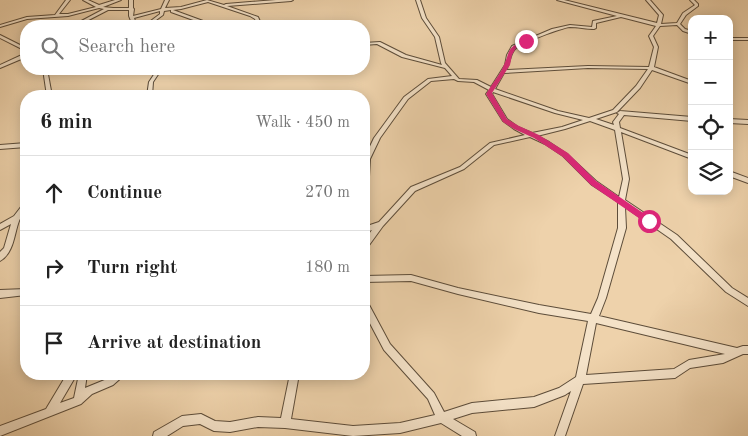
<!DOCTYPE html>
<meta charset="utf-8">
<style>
:root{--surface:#fff;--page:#f6f6f6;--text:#222;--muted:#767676;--line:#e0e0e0}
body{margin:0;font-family:"Old Standard TT",serif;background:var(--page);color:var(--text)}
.controls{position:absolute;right:15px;top:15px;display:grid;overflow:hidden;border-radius:10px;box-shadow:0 2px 12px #0003}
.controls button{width:45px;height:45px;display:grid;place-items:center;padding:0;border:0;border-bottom:1px solid var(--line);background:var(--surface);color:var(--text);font:25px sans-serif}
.stop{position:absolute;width:15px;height:15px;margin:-11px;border:4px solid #db2777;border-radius:50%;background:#fff}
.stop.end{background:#db2777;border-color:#fff;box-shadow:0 1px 5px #0008}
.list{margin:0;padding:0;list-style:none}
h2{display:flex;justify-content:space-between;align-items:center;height:65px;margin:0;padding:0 20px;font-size:21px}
h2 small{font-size:16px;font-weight:400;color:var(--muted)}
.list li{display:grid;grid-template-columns:32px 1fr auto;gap:15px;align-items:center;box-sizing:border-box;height:75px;padding:0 20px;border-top:1px solid var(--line)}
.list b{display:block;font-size:19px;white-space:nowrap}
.list em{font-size:16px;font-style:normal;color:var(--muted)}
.icon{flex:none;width:28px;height:28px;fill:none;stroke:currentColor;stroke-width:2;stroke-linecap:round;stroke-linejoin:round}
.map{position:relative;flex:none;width:748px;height:436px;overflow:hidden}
.search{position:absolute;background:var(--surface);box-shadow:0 2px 12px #0003;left:20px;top:20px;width:350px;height:55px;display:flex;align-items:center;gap:12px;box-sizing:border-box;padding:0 18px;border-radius:20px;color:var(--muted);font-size:19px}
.panel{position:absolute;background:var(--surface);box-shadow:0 2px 12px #0003;left:20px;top:90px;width:350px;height:290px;border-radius:20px}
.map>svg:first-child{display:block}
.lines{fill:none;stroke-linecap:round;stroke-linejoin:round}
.minor-casing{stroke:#5d4d3a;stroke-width:2}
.minor{fill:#f4e2c8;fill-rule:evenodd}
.route{fill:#db2777}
</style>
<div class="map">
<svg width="748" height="436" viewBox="0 0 748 436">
<rect width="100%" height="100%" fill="#eed2ab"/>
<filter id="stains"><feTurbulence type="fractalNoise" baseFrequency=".004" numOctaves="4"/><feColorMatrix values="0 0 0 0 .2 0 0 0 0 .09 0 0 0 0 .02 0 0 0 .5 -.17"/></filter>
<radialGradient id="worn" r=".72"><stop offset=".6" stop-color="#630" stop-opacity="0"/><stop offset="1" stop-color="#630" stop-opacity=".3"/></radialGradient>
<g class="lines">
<g class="minor-casing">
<g id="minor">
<polygon points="66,0 70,0 59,14 68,14 96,7 83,0 88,0 99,5 115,0 121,0 103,7 113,8 129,8 129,0 133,0 133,8 134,9 133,16 161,9 165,0 169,0 165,8 181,7 207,0 224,5 226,4 276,0 293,0 291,1 227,6 258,17 262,26 258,26 255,19 250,16 208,2 181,9 173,10 214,25 215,26 210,26 171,12 171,10 164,11 163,15 148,26 144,26 160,14 160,11 134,18 137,26 133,26 129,16 129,10 108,10 77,26 72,26 104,9 99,8 68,16 27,19 0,27 0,25 27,17 55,15"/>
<path d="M416,0H420L426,18L439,37L445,63L459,79L477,80L491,87L505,65L507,55L512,46L552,29L570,25L592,27L593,21L617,16L557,0H564L657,23L659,15L646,0H650L663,15L661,24L677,23L683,13L695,5L690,0H694L698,4V6L686,15L680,24L685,29L692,31V34L683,31L677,25L660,26L653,36L658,47L654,67L692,81V84L652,70L640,88L617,112L596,119L614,125L613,122L619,114L617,113L620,111L692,117V121L624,115L619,122L620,128L692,155V159L621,132L629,179L625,200L677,235L732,288L748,298V306L726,292L671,239L625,207L626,228L606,298L599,316L737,348L743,346H748V354H743L723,363L690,368L675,378L583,384L565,436H555L571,391L565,395L534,407L472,413L453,419L475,432L476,436H462L441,423L400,433L353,436L285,428L258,427L230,432L214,431L200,424L183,426L167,436H153L154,432L182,416L201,414L215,421L230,422L258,417L281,418L290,374H299L291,419L353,426L400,423L435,415L428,399L384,350L364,312V300L367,301L390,344L434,393L444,412L472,403L534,397L559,388L576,377L588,321L539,313L458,294L411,281L364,282V276L411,275L458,288L539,305L591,314L598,298L618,228V202L592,185L563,156L545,144L530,137L494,145L464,169L415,191L383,226L367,248L364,249V241L372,230L364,233V227L379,222L411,187L460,167L490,143L525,135L514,129L503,121L486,94L489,90L474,82L458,81L454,79L431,81L408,99L380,138L370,159L367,211L366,213H364V159L374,138L404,97L428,79L452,76L445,68L402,57L377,44L364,45V43L380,42L406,55L442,65L441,63L435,37L422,18ZM621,17L656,26L649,36L654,47L649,67L588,66L506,70C510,64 510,54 515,49C521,43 561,28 570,27C578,27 586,29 594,29L596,28V23ZM588,68L648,69L636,86L613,110L589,118L558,111L495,89L504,73ZM493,92L555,113L583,120L562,127L532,133L518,127L507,119L492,94ZM590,121L615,130L623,179L619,197L596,181L567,154L549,142L537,136L565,129ZM596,323L725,354L689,360L674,369L586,375Z"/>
<polygon points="0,35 26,48 26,51 0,38"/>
<rect x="729" y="38" width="19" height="2"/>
<polygon points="24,54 26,54 26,57 0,68 0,65"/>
<polygon points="43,69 47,69 52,96 47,96"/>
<polygon points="154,69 158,69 159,73 153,82 152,96 147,96 149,82 155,73"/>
<polygon points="729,103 731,104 732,106 729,108"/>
<polygon points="729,119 748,120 748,124 729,123"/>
<polygon points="26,143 26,147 0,149 0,145"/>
<polygon points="729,171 748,178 748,183 729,176"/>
<path d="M24,203H26C26,212 22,214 19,221C14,234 14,253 0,261V252L4,248L11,224L0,230V224L14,216Z"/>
<polygon points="26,289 26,295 0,298 0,290"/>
<polygon points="67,374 77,374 60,403 74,398 79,374 87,374 85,388 107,379 112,374 124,374 122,377 113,385 92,394 81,404 0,436 0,426 46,409"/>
</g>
</g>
<use href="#minor" class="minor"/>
</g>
<path class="route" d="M524,40L528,41L516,48L512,55L510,65L492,93L507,119L519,126L539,135L568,153L596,181L652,219V223H646L591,185L563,157L534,138L514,129L503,122L486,94C491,85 499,76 503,67C511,51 505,49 524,40Z"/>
<rect width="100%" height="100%" filter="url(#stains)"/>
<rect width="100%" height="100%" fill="url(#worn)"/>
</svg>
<div class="controls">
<button>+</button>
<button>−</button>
<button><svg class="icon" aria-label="locate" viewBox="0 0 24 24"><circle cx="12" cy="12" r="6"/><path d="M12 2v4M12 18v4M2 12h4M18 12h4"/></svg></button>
<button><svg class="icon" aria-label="layers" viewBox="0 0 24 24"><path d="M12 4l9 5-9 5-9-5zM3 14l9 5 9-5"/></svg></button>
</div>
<div class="stop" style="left:649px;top:221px"></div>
<div class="stop end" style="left:526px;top:41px"></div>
<div class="search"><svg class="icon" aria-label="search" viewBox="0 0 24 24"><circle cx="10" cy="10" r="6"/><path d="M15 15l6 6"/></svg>Search here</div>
<section class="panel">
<h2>6 min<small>Walk · 450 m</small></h2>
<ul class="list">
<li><svg class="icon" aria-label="ahead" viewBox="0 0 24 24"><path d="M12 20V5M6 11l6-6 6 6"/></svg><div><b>Continue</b></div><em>270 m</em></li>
<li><svg class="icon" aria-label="right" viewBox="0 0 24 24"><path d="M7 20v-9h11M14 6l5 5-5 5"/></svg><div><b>Turn right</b></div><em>180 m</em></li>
<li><svg class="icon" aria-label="arrive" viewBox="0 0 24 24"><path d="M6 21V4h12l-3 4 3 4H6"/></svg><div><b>Arrive at destination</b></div></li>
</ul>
</section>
</div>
